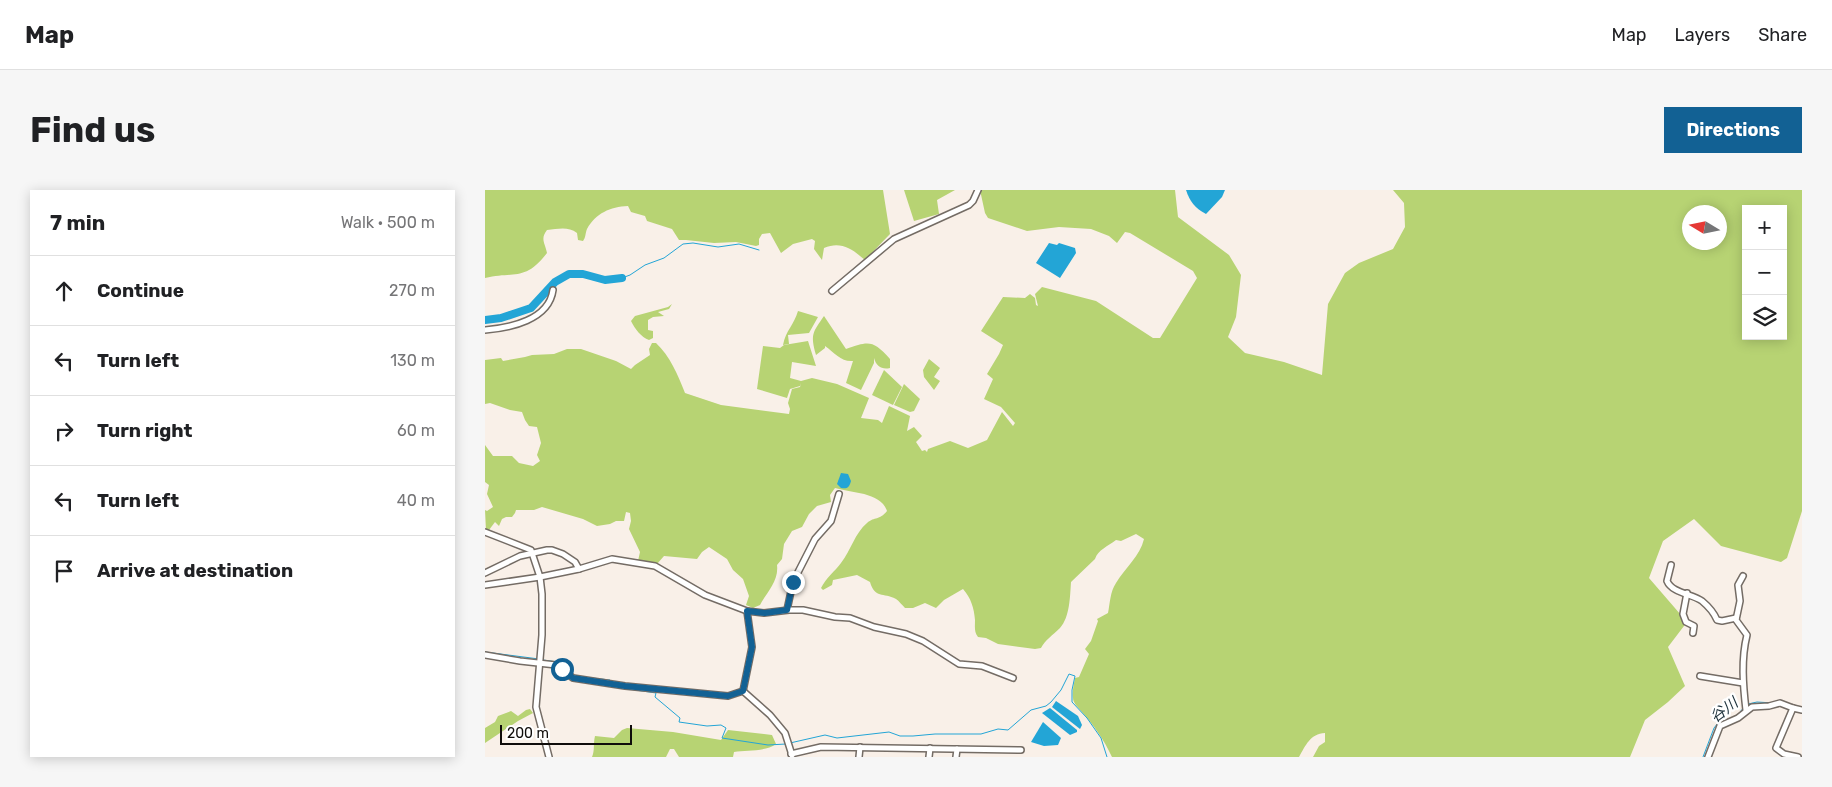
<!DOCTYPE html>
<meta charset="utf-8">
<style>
:root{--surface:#fff;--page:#f6f6f6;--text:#202124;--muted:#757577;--line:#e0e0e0;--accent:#126194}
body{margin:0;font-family:Rubik,"Noto Sans JP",sans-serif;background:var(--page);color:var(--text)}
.controls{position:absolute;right:15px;top:15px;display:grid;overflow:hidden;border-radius:0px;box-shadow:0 2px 12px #0003}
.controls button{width:45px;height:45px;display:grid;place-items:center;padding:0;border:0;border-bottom:1px solid var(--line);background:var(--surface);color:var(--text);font:25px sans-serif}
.compass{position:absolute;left:1197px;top:15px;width:45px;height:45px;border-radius:50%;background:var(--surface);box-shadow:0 2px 12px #0003;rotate:280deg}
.scale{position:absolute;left:15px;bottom:12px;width:132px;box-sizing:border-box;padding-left:5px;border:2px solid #100d0b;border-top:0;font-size:14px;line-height:18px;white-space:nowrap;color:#100d0b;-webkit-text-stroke:4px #fff;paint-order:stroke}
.stop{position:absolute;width:15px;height:15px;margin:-11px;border:4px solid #126194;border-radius:50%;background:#fff}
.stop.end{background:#126194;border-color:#fff;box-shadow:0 1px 5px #0008}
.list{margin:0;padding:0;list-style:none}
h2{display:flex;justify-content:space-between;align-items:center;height:65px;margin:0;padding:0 20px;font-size:21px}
h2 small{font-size:16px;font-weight:400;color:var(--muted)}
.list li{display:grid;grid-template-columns:32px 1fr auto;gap:15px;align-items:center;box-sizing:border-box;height:70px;padding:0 20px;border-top:1px solid var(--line)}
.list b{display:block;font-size:19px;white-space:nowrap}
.list em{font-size:16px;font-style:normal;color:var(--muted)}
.icon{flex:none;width:28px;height:28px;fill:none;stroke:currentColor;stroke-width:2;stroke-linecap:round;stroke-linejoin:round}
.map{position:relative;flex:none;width:1317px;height:567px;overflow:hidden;border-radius:0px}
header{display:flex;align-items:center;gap:30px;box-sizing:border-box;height:70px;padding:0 25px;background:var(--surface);border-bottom:1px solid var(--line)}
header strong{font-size:24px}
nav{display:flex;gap:28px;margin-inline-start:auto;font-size:18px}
.intro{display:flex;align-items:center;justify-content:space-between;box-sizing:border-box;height:120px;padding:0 30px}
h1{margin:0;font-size:35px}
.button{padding:12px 22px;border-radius:0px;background:var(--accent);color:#fff;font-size:18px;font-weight:700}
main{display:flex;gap:30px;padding:0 30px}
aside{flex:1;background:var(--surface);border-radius:0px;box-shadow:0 2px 12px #0003}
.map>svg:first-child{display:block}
.green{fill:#b7d373;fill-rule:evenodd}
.water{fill:#23a5d6}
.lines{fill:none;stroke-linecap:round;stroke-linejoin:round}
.stream{stroke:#23a5d6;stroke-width:1}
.river{stroke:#23a5d6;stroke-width:8}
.minor-casing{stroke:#746c65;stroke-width:8}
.minor{stroke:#fff;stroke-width:5}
.route{stroke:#126194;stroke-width:6}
.labels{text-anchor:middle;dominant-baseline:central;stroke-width:4.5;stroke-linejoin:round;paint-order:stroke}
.water-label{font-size:15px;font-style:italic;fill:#1c303a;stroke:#fff}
</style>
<header>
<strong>Map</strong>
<nav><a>Map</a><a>Layers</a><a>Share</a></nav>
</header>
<div class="intro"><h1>Find us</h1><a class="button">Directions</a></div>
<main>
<aside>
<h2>7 min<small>Walk · 500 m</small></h2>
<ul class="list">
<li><svg class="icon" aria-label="ahead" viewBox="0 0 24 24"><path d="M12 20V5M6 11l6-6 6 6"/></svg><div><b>Continue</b></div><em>270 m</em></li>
<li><svg class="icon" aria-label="left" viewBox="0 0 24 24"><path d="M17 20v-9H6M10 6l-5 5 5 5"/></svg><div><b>Turn left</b></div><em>130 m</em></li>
<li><svg class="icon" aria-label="right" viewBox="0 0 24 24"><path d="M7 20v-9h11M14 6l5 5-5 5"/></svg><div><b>Turn right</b></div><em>60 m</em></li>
<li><svg class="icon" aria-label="left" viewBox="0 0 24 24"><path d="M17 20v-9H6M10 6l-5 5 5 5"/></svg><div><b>Turn left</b></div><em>40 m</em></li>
<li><svg class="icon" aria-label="arrive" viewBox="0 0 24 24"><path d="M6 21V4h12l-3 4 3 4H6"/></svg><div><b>Arrive at destination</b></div></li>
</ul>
</aside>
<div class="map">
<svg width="1317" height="567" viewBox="0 0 1317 567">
<rect width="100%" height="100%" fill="#f9f0e8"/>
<g class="green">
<path d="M0,0H398L405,44L380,70C367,59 356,51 339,58L337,70L329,59L330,51L327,49L308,54L296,63L285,43L277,44L274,49V55L271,56L251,52L229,53L201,50H194L187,39L162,31L160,26L146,22L143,16C125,17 111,23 102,39C100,44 101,47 98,51L93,50L92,43C83,36 73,39 62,40C55,49 60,53 62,63C40,92 29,81 0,88Z"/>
<polygon points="419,0 470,0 452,10 454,24 429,31"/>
<path d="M495,0H690L693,27L744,65L756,85L751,127L743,147L760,163L799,172L837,185L843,114L860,83L874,73L908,59L920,37L919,13L908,0H1317V321L1302,368L1296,372L1236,356L1209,329L1178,351L1164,388L1202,432L1183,457L1200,496L1183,512L1160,530L1145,567H828L834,556L840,552V543C825,544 821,555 814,567H627C619,550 609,535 596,521C593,517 588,513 588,508C587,501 589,494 590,488L594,487L604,464L600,459L606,451L613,431L612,429L623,423C625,413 625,402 631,393C640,378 655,366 659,349L651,344L636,351L631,350C623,356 613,360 610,369L586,392C585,406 585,427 575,438C568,445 560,450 556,458L550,459L513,454L501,448L493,447C489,442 490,437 490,430C489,418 486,408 478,399L459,410L451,418L440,413L428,418H420C417,415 414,411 411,409C398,402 390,409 385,392L372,385L348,390L347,395L338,400L336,398C341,388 350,381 356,373C366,360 370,343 382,333C390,326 394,331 402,321C396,302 366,303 350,298L345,305L346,312L332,316L324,324L317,337L307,341L299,354L297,369L292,375C294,391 282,402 275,415L268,418L261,415L264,406L258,389L248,380L242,369L224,357L217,362L212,369L179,366L172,374L153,371L155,362L144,339L146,331L145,323L141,322L139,331H131L125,334L112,336L98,329L57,317L49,320H31L30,323L27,327H21L17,329L14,336L10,332L4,340H1L0,320L2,321L8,317L2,304L4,295L0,292V255L8,266H27L34,273L48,276L55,271L52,265L56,253L52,237L44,236L40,230L37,222L25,220L5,213L0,214V170L16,168L18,171L40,167L47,165L69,164L82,159H96L131,171L146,179L150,175L165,165L164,159L167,153H171C185,166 193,185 200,203L236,215L304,224L305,219L303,213L307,199L315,197L316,193L315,196L305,199L302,208L272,199L278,156L295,158L299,155L323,151L331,176L307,172L305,188L316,191L327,188L352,194L384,208L376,228L393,230L397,233L404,216L425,226L422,241L429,237L437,246L431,252L437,261L440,260L442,262L443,259L465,251L483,258L502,250L517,222L528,236L530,233L516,217L499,209L508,189L502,184L514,164L518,155L496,141L518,107L540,108L545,104L550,108L551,115L553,116L550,104L557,97L611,111L668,148H675L712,88L708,81L645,43L640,42L632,53L624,46L606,39L574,37L542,41L503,28L500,23ZM1261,19H1298V146H1261ZM1204,22H1234V52H1204Z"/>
<path d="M187,114L184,119L173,122L179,126L168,127L163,130V140L168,141V148L164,150C156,147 150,139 146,131L150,126L183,117Z"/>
<path d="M313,121L333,127L324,143L303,145L304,154L298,155C301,140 309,135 313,121Z"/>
<path d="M339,126L361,159C384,151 388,150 405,169V178C397,180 391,176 389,168V173L376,200L361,193L368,171C356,172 350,163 340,156V158L331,165C325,144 328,142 339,126Z"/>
<polygon points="444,169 455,178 449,187 455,191 449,200 439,187 438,180"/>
<polygon points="399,180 417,197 408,215 387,205"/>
<polygon points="419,194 435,209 429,221 425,222 409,215"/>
<polygon points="45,519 48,523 33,531 0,553 0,538 10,532 13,526 26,521 33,526 41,520"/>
<path d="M142,538L188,542L236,550L243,540L287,545L291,554C280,562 261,560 249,562L248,567H194L189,559H185L181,567H107C110,560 108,554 110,546L129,548L137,540Z"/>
</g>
<g class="water">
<path d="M701,0H740L737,7L721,24C710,18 705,12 701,0Z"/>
<polygon points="564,53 572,55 574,53 590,58 591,63 575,88 551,73"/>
<path d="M356,283L363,284L366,291C364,298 362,299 356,298L352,294Z"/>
<polygon points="571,511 593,526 597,535 595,539 567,517"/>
<polygon points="565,518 592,540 592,542 585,545 557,523"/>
<polygon points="558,532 576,548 573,555 559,556 546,552"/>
</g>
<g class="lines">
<g class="stream">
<polyline points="137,88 145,85 160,75 179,68 198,54 208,53 233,57 254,54 274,60"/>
<polyline points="0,462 54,469"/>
<polyline points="58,470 72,472 81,479"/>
<polyline points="98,487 125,490 126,493"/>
<polyline points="130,497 171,503 170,507 195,528 194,532 222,536 236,535 241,538 237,548 283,555 301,554"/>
<polyline points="1263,514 1272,512 1288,513"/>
<polyline points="1308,521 1317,523"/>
<polyline points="305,553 340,545 352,548 404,542 415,546 428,546 450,544 496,544 513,539 523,540 546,520 561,516 566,512 576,500 584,484 590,486 587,500 587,512 602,528 616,548 622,567"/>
<polyline points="1218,567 1229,538 1233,533 1252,526 1259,517"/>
</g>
<polyline class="river" points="0,130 16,128 46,118 70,92 84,84 98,84 120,90 137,88"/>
<g class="minor-casing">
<g id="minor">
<polyline points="347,101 409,49 484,15 488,11 493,0"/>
<path d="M0,140C25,138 64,130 68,100"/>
<polyline points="0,342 46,360 55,387 57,404 57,445 51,517 64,567"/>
<path d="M1186,375L1182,391C1187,403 1207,404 1217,411C1223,416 1229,423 1232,430L1237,431L1251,428"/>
<polyline points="0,383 35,366 62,360 67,360 78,364 90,372 94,379 127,369 170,376 220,405 262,421 279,423 304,420 318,420 350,427 365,428 389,437 421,444 438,451 474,474 497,476 528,488"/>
<path d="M1258,386L1253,395L1255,411L1251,430L1262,445C1256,469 1258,495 1261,520"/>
<polyline points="0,395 55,387 94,379"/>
<polyline points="1202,403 1198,424 1201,432 1209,436 1208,443"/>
<polyline points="302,420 308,392 330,349 346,331 354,304"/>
<polyline points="0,465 35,471 71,475 88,488 140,496 243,506 258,501"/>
<polyline points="1215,486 1258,493"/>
<polyline points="258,501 285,525 300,543 307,565"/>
<polyline points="258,501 267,457 262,421"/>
<polyline points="1308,518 1291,558 1299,564 1313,567"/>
<polyline points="306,564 336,557 536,560"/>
<polyline points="374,567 375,557"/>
<polyline points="444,567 445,558"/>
<polyline points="471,567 472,559"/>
<polyline points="1223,567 1235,536 1253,528 1267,517 1284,516 1295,513 1308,518 1317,520"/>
</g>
</g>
<use href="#minor" class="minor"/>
</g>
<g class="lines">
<polyline class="route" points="77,479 88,488 140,496 243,506 258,501 267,457 262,421 280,423 302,420 308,392"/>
</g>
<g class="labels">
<g class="water-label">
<text transform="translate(1239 520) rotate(-37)">谷川</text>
</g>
</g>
</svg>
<div class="controls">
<button>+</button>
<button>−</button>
<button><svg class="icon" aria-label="layers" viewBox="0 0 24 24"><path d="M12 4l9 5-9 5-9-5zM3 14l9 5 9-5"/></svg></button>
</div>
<svg class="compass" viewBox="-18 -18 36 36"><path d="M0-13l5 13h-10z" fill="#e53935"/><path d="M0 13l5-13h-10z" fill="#757577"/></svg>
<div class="scale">200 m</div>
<div class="stop" style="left:77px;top:479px"></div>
<div class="stop end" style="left:308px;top:392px"></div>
</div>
</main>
